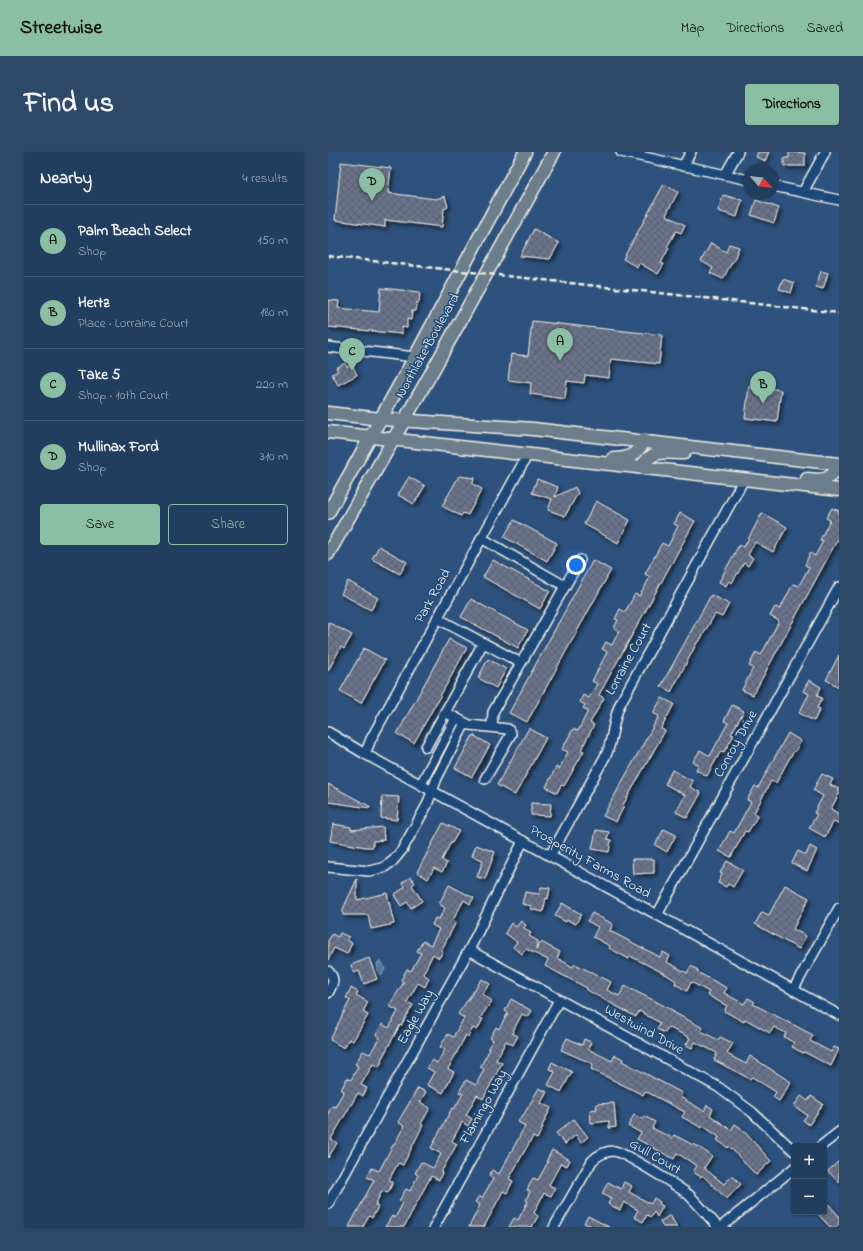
<!DOCTYPE html>
<meta charset="utf-8">
<style>
:root{--surface:#223e5e;--page:#2e4967;--text:#f1f3f6;--muted:#a2aebc;--line:#3f5773;--accent:#8abfa5}
body{margin:0;font-family:"Indie Flower",sans-serif;background:var(--page);color:var(--text)}
.controls{position:absolute;right:12px;bottom:12px;display:grid;overflow:hidden;border-radius:4px;box-shadow:0 1px 3px #0004}
.controls button{width:36px;height:36px;display:grid;place-items:center;padding:0;border:0;border-bottom:1px solid var(--line);background:var(--surface);color:var(--text);font:20px sans-serif}
.compass{position:absolute;left:415px;top:12px;width:36px;height:36px;border-radius:50%;background:var(--surface);box-shadow:0 1px 3px #0004;rotate:117deg}
.you{position:absolute;left:248px;top:413px;width:14px;height:14px;margin:-10px;border:3px solid #fff;border-radius:50%;background:#1a73e8;box-shadow:0 0 0 6px #1a73e833}
.badge{display:grid;place-items:center;width:26px;height:26px;border-radius:50%;background:var(--accent);color:#111;font-size:13px;font-weight:700}
.pin{position:absolute;translate:-50% -33px;filter:drop-shadow(0 1px 2px #0008)}
.pin::after{content:'';position:absolute;top:21px;width:14px;height:12px;background:inherit;clip-path:polygon(0 0,100% 0,50% 100%)}
.list{margin:0;padding:0;list-style:none}
h2{display:flex;justify-content:space-between;align-items:center;height:52px;margin:0;padding:0 16px;font-size:17px}
h2 small{font-size:13px;font-weight:400;color:var(--muted)}
.list li{display:grid;grid-template-columns:26px 1fr auto;gap:12px;align-items:center;box-sizing:border-box;height:72px;padding:0 16px;border-top:1px solid var(--line)}
.list b{display:block;font-size:15px;white-space:nowrap}
.list p{margin:0;font-size:13px;white-space:nowrap;color:var(--muted)}
.list em{font-size:13px;font-style:normal;color:var(--muted)}
.actions{display:flex;gap:8px;padding:12px 16px}
.actions a{flex:1;padding:9px 0;border:1px solid var(--accent);border-radius:4px;text-align:center;font-size:14px;color:var(--accent)}
.actions .main{background:var(--accent);color:#111}
.map{position:relative;flex:none;width:511px;height:1075px;overflow:hidden;border-radius:4px}
header{display:flex;align-items:center;gap:24px;box-sizing:border-box;height:56px;padding:0 20px;background:var(--accent);color:#111}
header strong{font-size:19px}
nav{display:flex;gap:22px;margin-inline-start:auto;font-size:14px}
.intro{display:flex;align-items:center;justify-content:space-between;box-sizing:border-box;height:96px;padding:0 24px}
h1{margin:0;font-size:28px}
.button{padding:10px 18px;border-radius:4px;background:var(--accent);color:#111;font-size:14px;font-weight:700}
main{display:flex;gap:24px;padding:0 24px}
aside{flex:1;background:var(--surface);border-radius:4px;box-shadow:0 1px 3px #0004}
.map>svg:first-child{display:block}
.water{fill:url(#water-ripples);stroke:#90a9c2}
.building{fill:url(#building-cross-hatch);stroke:#f4f1e8;filter:url(#shadow)}
.lines{fill:none;stroke-linecap:round;stroke-linejoin:round}
.minor-casing{stroke:#f4f1e8;stroke-width:12}
.major-casing{stroke:#f4f1e8;stroke-width:15}
.minor{stroke:#1f4a7a;stroke-width:9}
.major{stroke:#6c7d8b;stroke-width:12}
.rail{stroke:#f4f1e8;stroke-width:2.5;stroke-dasharray:6 3;stroke-linecap:butt}
.labels{text-anchor:middle;dominant-baseline:central;stroke-width:3;stroke-linejoin:round;paint-order:stroke}
.street-label{font-size:14px;fill:#f4f1e8;stroke:#1f4a7a}
</style>
<header>
<strong>Streetwise</strong>
<nav><a>Map</a><a>Directions</a><a>Saved</a></nav>
</header>
<div class="intro"><h1>Find us</h1><a class="button">Directions</a></div>
<main>
<aside>
<h2>Nearby<small>4 results</small></h2>
<ul class="list">
<li><span class="badge">A</span><div><b>Palm Beach Select</b><p>Shop</p></div><em>150 m</em></li>
<li><span class="badge">B</span><div><b>Hertz</b><p>Place · Lorraine Court</p></div><em>180 m</em></li>
<li><span class="badge">C</span><div><b>Take 5</b><p>Shop · 10th Court</p></div><em>220 m</em></li>
<li><span class="badge">D</span><div><b>Mullinax Ford</b><p>Shop</p></div><em>310 m</em></li>
</ul>
<div class="actions"><a class="main">Save</a><a>Share</a></div>
</aside>
<div class="map">
<svg width="511" height="1075" viewBox="0 0 511 1075">
<defs>
<pattern id="water-ripples" width="26" height="14" patternUnits="userSpaceOnUse"><rect width="26" height="14" fill="#4d79a8"/><path d="M2 4q2-2 4 0t4 0M15 11q2-2 4 0t4 0" fill="none" stroke="#4b637c"/></pattern>
<pattern id="building-cross-hatch" width="8" height="8" patternUnits="userSpaceOnUse"><rect width="8" height="8" fill="#6b738c"/><path d="M0 0l8 8M0 8l8-8" fill="none" stroke="#5a5e69"/></pattern>
<filter id="shadow"><feDropShadow dx="2.5" dy="2.5" stdDeviation="2" flood-color="#0009"/></filter>
</defs>
<rect width="100%" height="100%" fill="#2e527e"/>
<filter id="ink" filterUnits="userSpaceOnUse"><feTurbulence type="fractalNoise" baseFrequency=".025" numOctaves="2"/><feDisplacementMap in="SourceGraphic" scale="8" xChannelSelector="R" yChannelSelector="G"/><feConvolveMatrix kernelMatrix="1 2 1 2 8 2 1 2 1" color-interpolation-filters="sRGB"/></filter>
<g filter="url(#ink)">
<polygon class="water" points="50,810 53,810 57,817 54,822 52,823 49,820 50,816 49,812"/>
<g class="building">
<polygon points="430,0 441,0 437,9 428,5"/>
<polygon points="461,0 477,1 477,14 456,14 456,6 461,6"/>
<polygon points="13,10 63,16 60,41 108,47 117,44 120,55 116,57 114,75 57,68 57,75 7,68"/>
<polygon points="336,32 350,40 338,63 357,73 353,81 348,79 339,95 341,96 333,111 336,112 330,122 311,111 309,115 295,107"/>
<polygon points="395,43 414,48 409,65 390,59"/>
<polygon points="428,48 451,56 446,71 423,63"/>
<polygon points="206,77 231,91 222,107 192,104"/>
<polygon points="383,91 398,100 401,92 411,95 405,110 404,110 395,127 382,121 385,116 373,109"/>
<polygon points="493,119 500,121 495,137 488,135"/>
<polygon points="455,127 466,131 463,141 451,137"/>
<polygon points="53,136 92,140 91,151 88,151 88,159 84,159 83,168 79,167 79,176 74,175 74,182 0,175 0,148 11,149 10,156 51,160"/>
<polygon points="204,169 334,183 331,212 283,207 281,226 257,223 256,231 239,229 237,247 202,242 203,231 180,228 183,202 200,204"/>
<polygon points="17,211 19,215 24,212 29,223 10,233 4,222 10,219 8,216"/>
<polygon points="421,234 453,238 449,270 417,266"/>
<polygon points="131,324 146,326 145,332 154,337 140,363 135,361 133,364 114,354"/>
<polygon points="81,325 97,334 86,352 70,343"/>
<polygon points="209,327 230,335 227,345 247,335 250,341 237,364 220,358 224,347 204,341"/>
<polygon points="268,349 302,368 290,391 256,372"/>
<polygon points="504,356 511,359 511,385 425,543 414,538 425,516 421,514 428,500 433,503 451,469 442,464 447,455 452,457 465,432 470,434 473,430 481,415 477,413 482,401 487,404 495,389 492,388 502,368 498,366"/>
<polygon points="352,361 367,369 271,543 276,546 262,571 266,573 253,598 256,599 236,634 233,633 229,641 218,635 228,615 231,617 240,600 234,597 245,577 250,579 260,559 255,556 257,553 252,550 255,543 261,546 269,532 264,529 279,500 274,497 278,490 284,493 291,479 286,476 290,468 287,467 292,457 297,460 307,442 311,444 315,438 322,425 317,422 334,391 340,394 350,374 346,372"/>
<polygon points="434,361 459,375 445,400 427,390 420,403 425,406 420,414 416,411 404,431 401,429 398,434 391,430 411,393 416,395"/>
<polygon points="186,368 229,391 219,409 176,385"/>
<polygon points="51,394 79,410 72,422 44,407"/>
<polygon points="165,408 222,439 212,457 155,425"/>
<polygon points="265,408 283,418 199,570 181,561"/>
<polygon points="20,429 50,446 43,458 13,442"/>
<polygon points="383,443 401,452 394,465 387,462 371,490 370,489 343,540 333,534"/>
<polygon points="143,447 200,478 190,496 133,465"/>
<polygon points="0,470 24,483 16,497 13,495 0,519"/>
<polygon points="121,487 139,496 86,591 69,582"/>
<polygon points="36,496 57,508 33,551 12,539"/>
<polygon points="511,503 511,535 498,528"/>
<polygon points="160,507 178,517 168,536 150,526"/>
<polygon points="481,528 493,535 489,544 494,546 489,556 492,557 486,569 471,561 481,542 475,539"/>
<polygon points="334,546 346,552 333,577 337,579 295,653 296,654 288,670 275,664 331,564 325,561"/>
<polygon points="404,553 416,559 403,582 406,583 396,600 393,599 379,624 368,618 370,613 365,610 372,598 382,604 400,571 396,569"/>
<polygon points="201,576 218,586 187,643 169,633"/>
<polygon points="460,581 473,589 467,600 466,599 461,607 448,631 443,629 426,661 430,663 420,680 417,679 403,705 391,699 402,679 406,681 423,650 419,648 427,634 430,636"/>
<polygon points="145,583 162,593 144,625 127,616"/>
<polygon points="344,618 365,629 362,635 373,641 359,666 348,660 357,643 337,632"/>
<polygon points="494,622 505,627 502,633 511,637 511,642 503,657 511,662 511,672 506,669 497,685 481,676 489,662 486,661 495,644 485,638"/>
<polygon points="0,632 43,655 42,656 0,650"/>
<polygon points="54,644 71,645 69,668 53,666"/>
<polygon points="203,651 223,652 222,664 203,663"/>
<polygon points="115,671 131,679 124,691 123,690 114,708 119,711 114,720 106,716 100,727 89,720"/>
<polygon points="5,672 23,675 23,678 55,675 56,688 45,689 45,695 38,695 2,689"/>
<polygon points="336,677 348,683 339,700 327,693"/>
<polygon points="268,678 281,680 279,687 283,688 281,700 264,697"/>
<polygon points="148,693 167,700 157,727 149,725 155,708 144,704"/>
<polygon points="482,694 489,698 479,719 464,711 470,699 478,703"/>
<polygon points="304,707 326,707 326,721 305,722"/>
<polygon points="399,709 415,718 405,735 400,732 398,735 390,731 394,722 392,721"/>
<polygon points="83,725 87,731 84,733 94,749 83,756 79,750 73,754 66,743 77,735 74,731"/>
<polygon points="29,727 29,748 59,741 66,772 43,777 40,763 15,763 15,757"/>
<polygon points="121,733 146,746 142,752 136,748 125,768 128,770 113,799 115,800 111,806 105,802 95,822 101,826 97,835 90,831 79,850 85,853 73,874 72,873 53,908 54,909 51,915 45,912 33,933 39,936 35,944 30,941 3,987 9,991 0,1006 0,961 4,954 7,955 16,939 13,938 19,926 23,928 30,914 27,912 35,899 42,902 52,885 48,883 54,872 61,876 70,859 61,854 76,830 73,828 79,817 83,819 93,801 89,799 95,789 103,793 111,777 104,773 107,766 111,767 117,756 111,752"/>
<polygon points="457,733 481,746 465,777 478,784 471,797 427,772 434,760 441,763"/>
<polygon points="213,735 222,736 220,747 218,746 215,760 203,757 204,754 194,752 197,740 211,742"/>
<polygon points="234,751 253,762 248,772 239,768 238,770 227,764"/>
<polygon points="264,761 285,772 282,779 332,805 335,800 342,804 339,810 359,821 363,814 370,818 369,820 399,836 396,841 416,852 420,846 427,850 425,852 485,883 482,889 503,900 506,895 511,897 503,914 476,900 475,901 464,895 466,891 456,885 458,881 446,875 442,881 417,867 416,870 396,859 399,854 379,843 381,840 363,830 359,839 347,832 348,829 339,823 302,804 301,807 281,796 282,794 265,785 270,775 259,769"/>
<polygon points="193,769 198,773 196,776 203,781 201,784 210,789 208,798 213,790 232,800 229,806 245,815 247,812 283,830 279,838 291,844 297,834 327,849 346,859 345,860 375,876 373,879 390,888 392,885 405,891 399,902 418,912 422,904 463,930 451,949 445,945 448,940 424,925 422,927 386,908 389,901 367,890 364,896 358,893 362,886 340,875 337,881 329,877 332,871 311,859 308,865 259,838 259,836 217,814 220,808 198,797 194,802 185,795 189,790 177,781 183,771 188,775"/>
<polygon points="12,781 21,785 19,788 24,791 19,802 6,796 0,808 0,789 4,782 10,785"/>
<polygon points="41,806 49,827 36,832 31,819 26,821 23,813"/>
<polygon points="154,827 162,832 154,842 164,849 152,866 155,867 149,878 145,876 140,885 138,883 120,917 126,920 115,941 99,933 106,920 99,916 104,908 109,911 117,898 112,895 120,882 125,885 136,866 130,862"/>
<polygon points="23,836 30,840 28,843 40,850 35,860 40,863 25,889 21,887 16,896 2,888 22,848 18,846"/>
<polygon points="183,847 204,859 200,865 194,862 184,881 190,884 185,893 178,889 168,908 174,911 155,947 149,943 138,963 144,967 140,974 134,970 124,989 129,992 113,1020 114,1021 111,1028 103,1024 76,1075 57,1075 64,1064 67,1066 75,1051 71,1049 78,1037 82,1039 90,1023 87,1021 93,1010 105,1016 113,1002 103,996 124,956 126,957 135,942 131,940 138,928 148,933 156,917 152,915 162,897 160,896 165,888 162,886 168,875 171,877 180,861 177,859"/>
<polygon points="239,886 254,893 256,887 263,890 260,897 284,909 287,903 295,907 294,909 354,941 352,945 376,959 379,953 385,957 382,963 403,978 407,972 413,976 443,1009 428,1023 401,994 400,996 389,988 391,985 375,974 374,976 354,965 357,960 317,939 315,943 263,917 265,912 233,898"/>
<polygon points="224,910 244,920 233,940 220,933 227,920 221,917"/>
<polygon points="90,936 98,940 92,950 102,956 93,972 95,973 75,1013 70,1011 61,1028 65,1030 60,1041 54,1039 47,1053 50,1055 44,1066 41,1064 35,1075 21,1075 46,1028 39,1025 44,1016 51,1019 65,993 66,993 76,974 70,970"/>
<polygon points="211,936 219,940 213,951 223,956 214,974 215,975 209,987 205,985 200,993 181,1027 185,1029 179,1041 175,1039 156,1075 141,1075 152,1053 147,1050 151,1044 154,1046 165,1027 161,1024 164,1018 171,1022 183,1000 197,974 190,970 194,963 195,964"/>
<polygon points="473,944 480,949 483,944 495,952 481,973 475,968 479,963 466,954"/>
<polygon points="286,951 288,975 281,976 281,969 263,971 262,958 269,957 268,952"/>
<polygon points="306,963 314,967 316,964 327,970 324,976 344,986 346,983 365,993 366,992 384,1004 376,1016 396,1032 404,1023 413,1032 399,1047 374,1023 373,1025 365,1020 369,1014 349,1001 346,1007 309,987 313,981 300,974"/>
<polygon points="246,967 260,985 253,991 248,983 237,992 228,981"/>
<polygon points="224,998 242,1008 239,1014 233,1011 221,1033 227,1036 223,1044 216,1041 206,1061 210,1064 204,1075 181,1075 186,1066 190,1068 200,1049 198,1048 202,1039 199,1038 205,1026 210,1028 220,1010 218,1010"/>
<polygon points="511,1009 511,1031 500,1019"/>
<polygon points="280,1030 293,1037 296,1030 304,1034 301,1040 323,1052 326,1046 332,1050 331,1052 335,1054 329,1065 326,1060 323,1065 319,1063 315,1070 306,1065 310,1058 296,1050 292,1058 280,1052 283,1046 274,1042"/>
<polygon points="496,1047 511,1064 511,1075 502,1075 488,1060 496,1060"/>
<polygon points="342,1063 349,1075 335,1075 332,1070"/>
<polygon points="260,1064 281,1075 265,1075 256,1071"/>
</g>
<g class="lines">
<g class="minor-casing">
<g id="minor">
<polyline points="293,0 421,28"/>
<polyline points="355,14 363,0"/>
<polyline points="397,23 410,0"/>
<polyline points="445,34 511,48"/>
<polyline points="475,40 497,0"/>
<polyline points="0,195 87,205"/>
<polyline points="153,386 237,434"/>
<polyline points="109,466 193,511"/>
<polyline points="117,560 141,573 180,577 183,582 157,627"/>
<polyline points="164,575 165,560 252,408"/>
<polyline points="0,580 37,602 511,863"/>
<polyline points="98,595 155,491"/>
<polyline points="37,602 43,587 200,302"/>
<polyline points="93,632 128,566"/>
<path d="M222,704L279,601C285,585 285,568 292,552L416,327"/>
<polyline points="0,715 41,719 55,716 65,709 74,698 99,653 109,626 137,571"/>
<polyline points="329,763 511,435"/>
<polyline points="141,798 390,935 424,960 466,999"/>
<path d="M0,819C8,827 5,832 0,841"/>
<polyline points="465,838 511,756"/>
<polyline points="493,994 511,980"/>
<polyline points="0,1052 141,798 195,689"/>
<polyline points="106,1075 231,848"/>
<path d="M226,1075L264,1009C271,1002 277,999 286,999C296,1000 351,1035 361,1043C371,1053 380,1064 390,1075"/>
<polyline points="393,1075 466,1016"/>
</g>
</g>
<g class="major-casing">
<g id="major">
<polyline points="0,261 53,267 205,277 511,312"/>
<polyline points="0,280 511,338"/>
<path d="M285,307C302,307 307,303 317,289"/>
<path d="M313,315C326,296 336,301 356,301"/>
<path d="M479,327C496,329 500,328 511,316"/>
<polyline points="0,361 87,205 197,0"/>
<polyline points="0,402 105,218 226,0"/>
</g>
</g>
<use href="#minor" class="minor"/>
<use href="#major" class="major"/>
<polyline class="rail" points="0,104 511,161"/>
</g>
</g>
<g class="labels">
<g class="street-label">
<text transform="translate(100 194) rotate(-61)">Northlake Boulevard</text>
<text transform="translate(105 444) rotate(-61)">Park Road</text>
<text transform="translate(301 507) rotate(-61)">Lorraine Court</text>
<text transform="translate(408 592) rotate(-61)">Conroy Drive</text>
<text transform="translate(262 710) rotate(29)">Prosperity Farms Road</text>
<text transform="translate(88 865) rotate(-61)">Eagle Way</text>
<text transform="translate(316 878) rotate(29)">Westwind Drive</text>
<text transform="translate(156 955) rotate(-61)">Flamingo Way</text>
<text transform="translate(327 1005) rotate(30)">Gull Court</text>
</g>
</g>
</svg>
<div class="controls">
<button>+</button>
<button>−</button>
</div>
<svg class="compass" viewBox="-18 -18 36 36"><path d="M0-13l5 13h-10z" fill="#e53935"/><path d="M0 13l5-13h-10z" fill="#a2aebc"/></svg>
<div class="you"></div>
<div class="pin badge" style="left:232px;top:209px">A</div>
<div class="pin badge" style="left:435px;top:252px">B</div>
<div class="pin badge" style="left:24px;top:219px">C</div>
<div class="pin badge" style="left:44px;top:49px">D</div>
</div>
</main>
